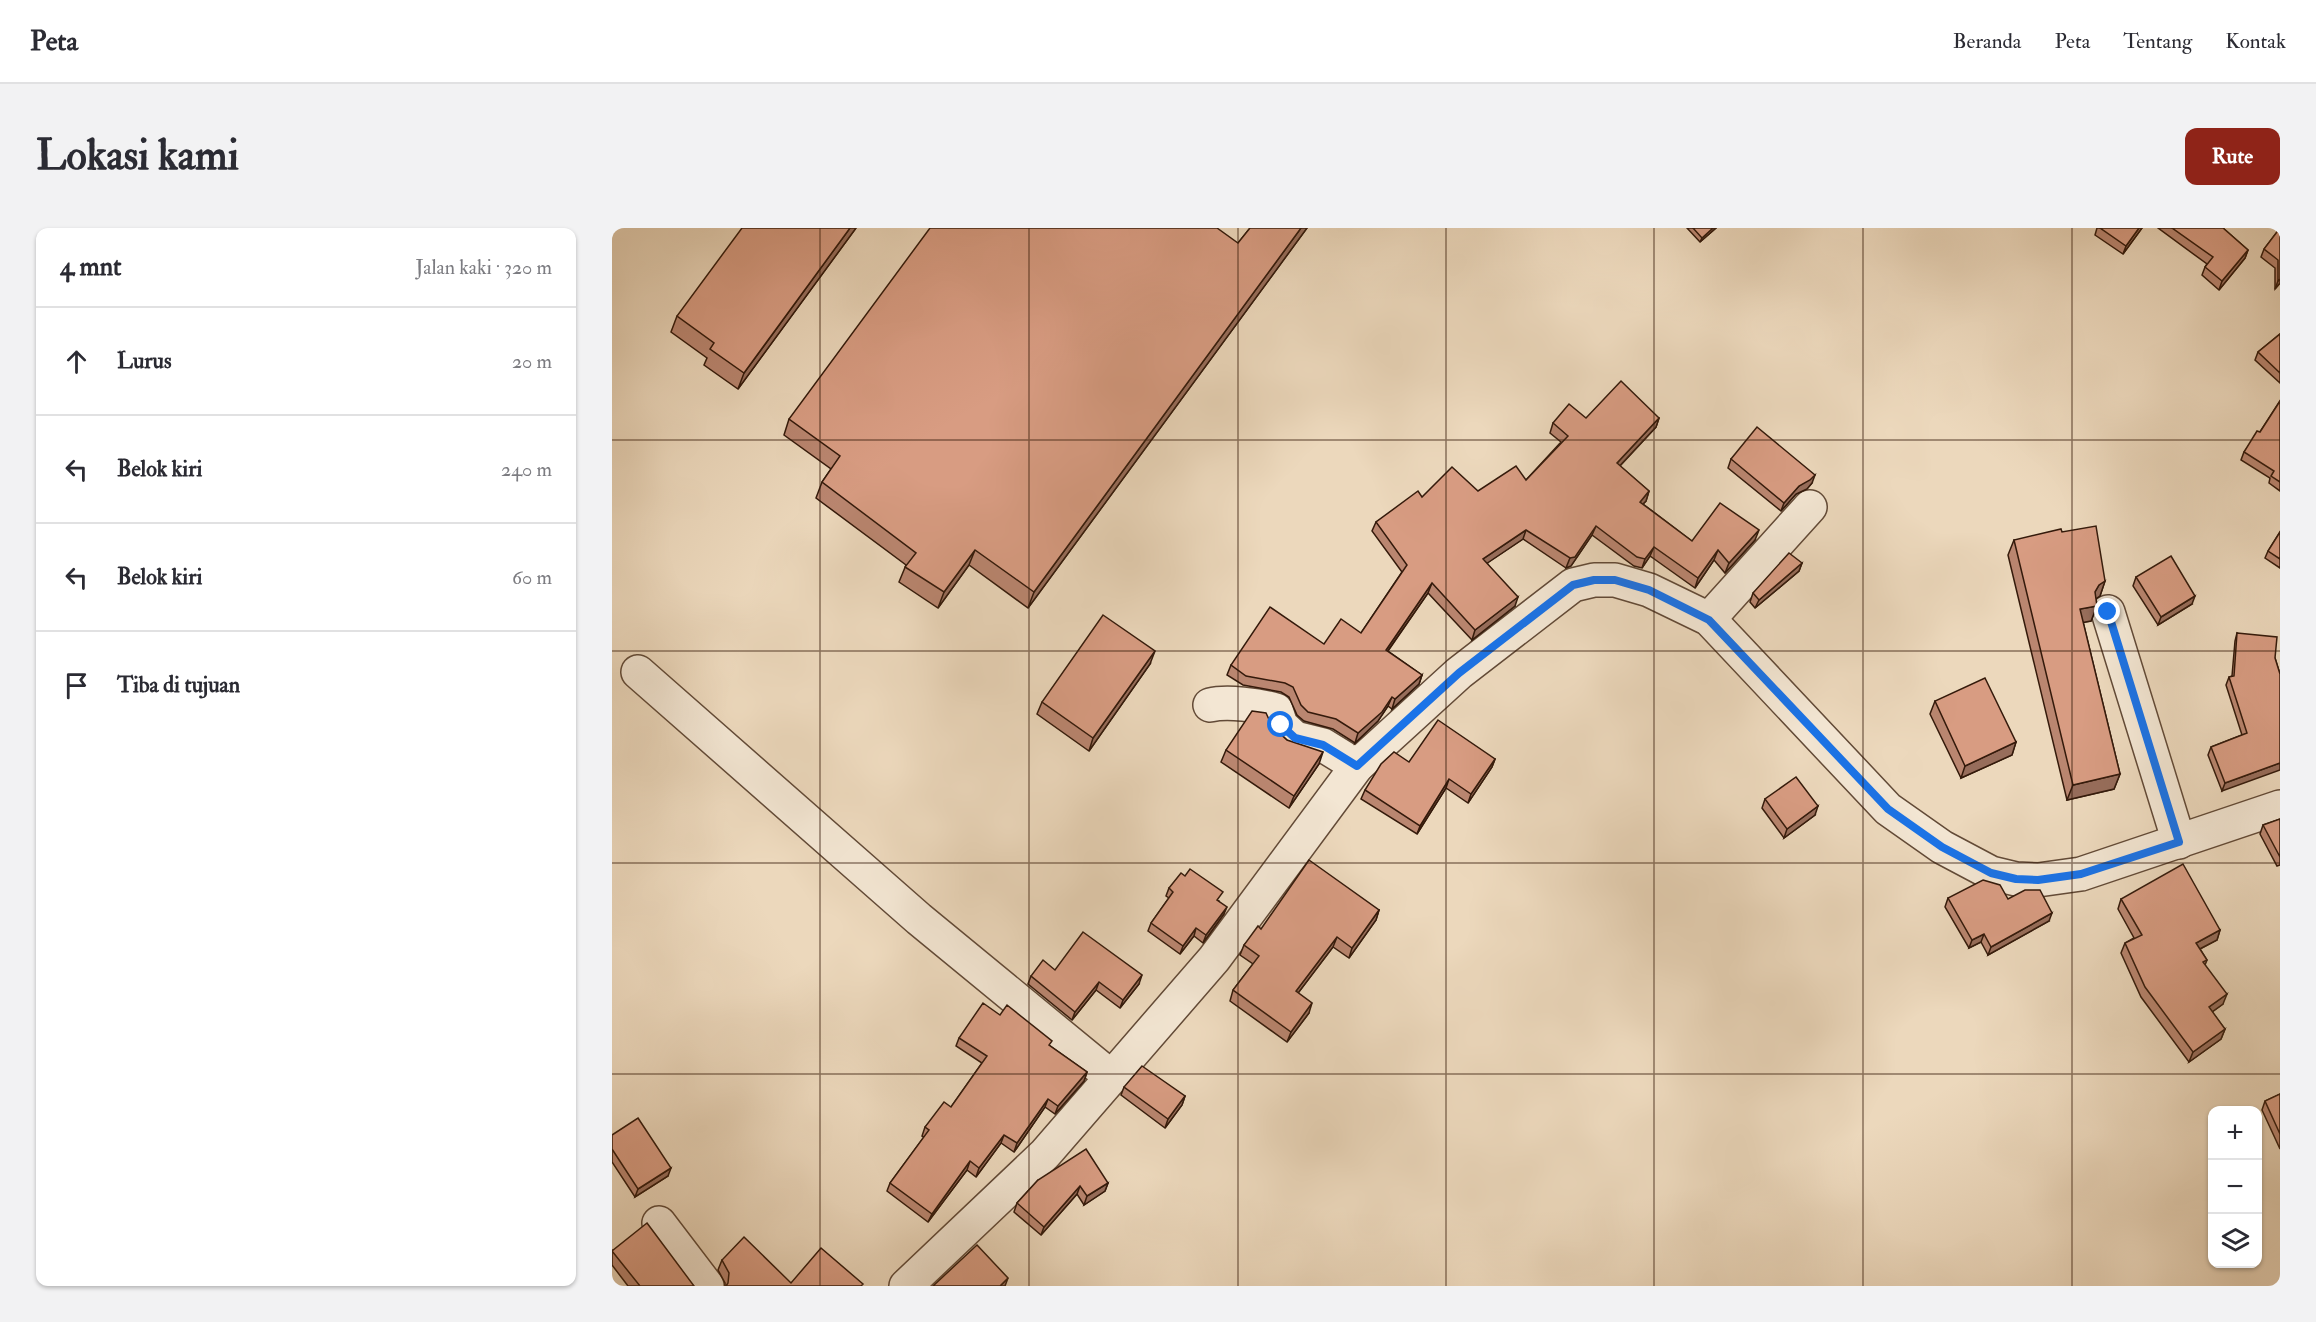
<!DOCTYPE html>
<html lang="id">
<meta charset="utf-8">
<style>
:root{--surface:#fff;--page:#f2f2f3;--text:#2b2b33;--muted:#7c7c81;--line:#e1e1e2;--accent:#8f2418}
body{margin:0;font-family:"IM FELL Double Pica",serif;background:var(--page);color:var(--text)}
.controls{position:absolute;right:18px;bottom:18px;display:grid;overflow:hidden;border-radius:12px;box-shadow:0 2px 4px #0004}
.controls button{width:54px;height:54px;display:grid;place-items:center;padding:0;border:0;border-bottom:2px solid var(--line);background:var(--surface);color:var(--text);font:30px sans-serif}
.stop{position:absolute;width:18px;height:18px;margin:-14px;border:4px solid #1a73e8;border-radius:50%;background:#fff}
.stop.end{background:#1a73e8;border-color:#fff;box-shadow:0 2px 6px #0008}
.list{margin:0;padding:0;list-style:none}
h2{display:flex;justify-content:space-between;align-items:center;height:78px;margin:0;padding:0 24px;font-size:26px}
h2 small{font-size:20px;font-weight:400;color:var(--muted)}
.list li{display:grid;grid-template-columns:39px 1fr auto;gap:18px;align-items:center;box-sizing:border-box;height:108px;padding:0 24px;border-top:2px solid var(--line)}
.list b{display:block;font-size:22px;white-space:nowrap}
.list em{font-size:20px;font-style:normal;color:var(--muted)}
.icon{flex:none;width:33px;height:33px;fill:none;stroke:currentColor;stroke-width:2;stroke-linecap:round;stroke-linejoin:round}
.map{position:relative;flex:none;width:1668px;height:1058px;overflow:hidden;border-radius:12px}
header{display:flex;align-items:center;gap:36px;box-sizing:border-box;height:84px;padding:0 30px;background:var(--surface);border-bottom:2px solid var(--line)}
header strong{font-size:28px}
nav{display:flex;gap:33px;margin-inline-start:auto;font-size:21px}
.intro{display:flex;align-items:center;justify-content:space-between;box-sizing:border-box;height:144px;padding:0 36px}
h1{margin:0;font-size:42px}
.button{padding:15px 27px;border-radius:12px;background:var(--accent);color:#fff;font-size:21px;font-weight:700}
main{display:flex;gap:36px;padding:0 36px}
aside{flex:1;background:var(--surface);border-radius:12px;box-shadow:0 2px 4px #0004}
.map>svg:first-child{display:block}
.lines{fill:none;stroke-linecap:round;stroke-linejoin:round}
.minor-casing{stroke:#624a37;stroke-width:36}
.minor{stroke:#f3e6d3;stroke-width:33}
.wall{fill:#ba8670;stroke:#341a0b;stroke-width:1.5}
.shaded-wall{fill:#976d5b;stroke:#341a0b;stroke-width:1.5}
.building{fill:#d89c82;stroke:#341a0b;stroke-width:1.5}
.route{stroke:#1a73e8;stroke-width:8}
.grid{fill:none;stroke:#341a0b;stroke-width:1.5;stroke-opacity:0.55}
</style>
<header>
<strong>Peta</strong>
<nav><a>Beranda</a><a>Peta</a><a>Tentang</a><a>Kontak</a></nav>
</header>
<div class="intro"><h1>Lokasi kami</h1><a class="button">Rute</a></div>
<main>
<aside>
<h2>4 mnt<small>Jalan kaki · 320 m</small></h2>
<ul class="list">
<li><svg class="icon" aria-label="ahead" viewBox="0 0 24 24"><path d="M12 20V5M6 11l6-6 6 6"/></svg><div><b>Lurus</b></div><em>20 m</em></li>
<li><svg class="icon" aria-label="left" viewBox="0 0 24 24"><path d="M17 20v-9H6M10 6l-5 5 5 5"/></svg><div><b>Belok kiri</b></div><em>240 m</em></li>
<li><svg class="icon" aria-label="left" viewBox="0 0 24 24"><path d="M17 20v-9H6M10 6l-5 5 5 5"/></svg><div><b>Belok kiri</b></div><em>60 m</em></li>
<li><svg class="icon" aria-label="arrive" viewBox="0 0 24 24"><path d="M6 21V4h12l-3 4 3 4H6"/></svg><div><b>Tiba di tujuan</b></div></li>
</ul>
</aside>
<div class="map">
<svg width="1668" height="1058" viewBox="0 0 1668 1058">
<rect width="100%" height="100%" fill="#ecd8bc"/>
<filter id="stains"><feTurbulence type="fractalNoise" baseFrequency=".00333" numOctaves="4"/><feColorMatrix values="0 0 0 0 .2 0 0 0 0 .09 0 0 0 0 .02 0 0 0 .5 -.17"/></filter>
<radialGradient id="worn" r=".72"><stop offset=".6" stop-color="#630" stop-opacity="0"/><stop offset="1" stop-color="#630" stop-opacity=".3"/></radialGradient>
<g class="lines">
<g class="minor-casing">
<g id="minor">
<polyline points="1496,384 1567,614"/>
<polyline points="1097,391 1198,279"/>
<polyline points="26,444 307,691 498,848"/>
<path d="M598,477C615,473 647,477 664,482L669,497L683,510L711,517L745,538"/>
<polyline points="47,995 95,1058"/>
<polyline points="294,1058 433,926 602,731 745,538 847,445 961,357 982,352 1003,352 1037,362 1097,391 1276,581 1330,619 1379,645 1404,651 1426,652 1469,646 1668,579"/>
</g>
</g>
<use href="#minor" class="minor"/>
</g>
<g class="wall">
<polygon points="244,0 126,161 92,137 95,130 59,104 65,88"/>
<polygon points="638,0 695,0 416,380 357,337 326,380 287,354 294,337 204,270 210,254 219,241 172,207 177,191 626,15"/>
<polygon points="1075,0 1104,0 1088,14"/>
<polygon points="1485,0 1530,0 1511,26 1483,7"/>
<polygon points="1546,0 1611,0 1636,22 1633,30 1607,62 1590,47 1593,39 1595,36"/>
<polygon points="1668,0 1668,55 1663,61 1663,40 1649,29 1652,21"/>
<polygon points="1668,106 1668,155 1643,132 1646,124"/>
<polygon points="1668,173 1668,263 1657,255 1658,250 1629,232 1632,224 1648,204"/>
<polygon points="974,190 1047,190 1044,199 1008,238 1037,263 1034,273 1031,276 1080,313 1143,312 1113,345 1102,332 1083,360 1038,328 1030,340 1022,338 980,307 959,338 954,340 911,311 875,335 903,378 860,412 816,365 776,423 810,447 807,456 780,481 776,478 766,493 743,515 721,501 692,493 685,487 677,469 669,464 631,457 615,447 619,437 712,416 749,405 790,344 760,303 764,294 810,269 866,263 914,252 949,214 938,205 941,195"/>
<polygon points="1119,231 1200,255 1195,261 1184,266 1169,283 1116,240"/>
<polygon points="1668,304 1668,340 1653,330 1656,323"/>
<polygon points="1402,312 1493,353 1488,368 1484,370 1485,378 1479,393 1471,394 1508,546 1502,561 1455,572 1396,327"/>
<polygon points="1190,335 1187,343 1143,380 1138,374 1141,365"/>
<polygon points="1524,349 1580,376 1546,397 1521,358"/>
<polygon points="1625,405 1663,430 1668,446 1610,563 1596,527 1599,519 1630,507 1614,457 1617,449 1620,448 1623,413"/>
<polygon points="538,436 477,523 425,486 430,474"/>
<polygon points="1323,473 1404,514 1400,527 1349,550 1318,486"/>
<polygon points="660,498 675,512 707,536 677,580 609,534 614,522"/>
<polygon points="883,531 880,539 856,575 834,560 805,606 749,571 753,562 797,534"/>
<polygon points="1153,571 1203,587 1172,610 1150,580"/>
<polygon points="1668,591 1668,637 1665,638 1648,606 1651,597"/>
<polygon points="557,660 607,673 612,686 591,715 582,708 568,726 536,703 539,695 557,670 554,668"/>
<polygon points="1336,670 1396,671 1437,693 1376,727 1369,714 1357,720 1333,679"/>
<polygon points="1509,671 1608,702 1605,712 1588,721 1595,732 1593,737 1611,776 1600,784 1613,801 1609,811 1577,834 1529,769 1509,725 1513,715 1522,710 1506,681"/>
<polygon points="767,682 764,692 737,730 721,719 686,765 697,785 675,814 618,773 621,762 641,736 628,727 632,717 649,701"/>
<polygon points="443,742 527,756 508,780 484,762 460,792 416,756 419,748"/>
<polygon points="388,787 438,818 475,844 472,853 443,886 433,879 402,924 389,915 364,949 355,942 316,994 275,963 278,955 312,909 310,908 313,899 339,879 370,835 344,818 347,810"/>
<polygon points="512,859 573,868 570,877 553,900 509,867"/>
<polygon points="1668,866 1668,921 1650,882 1653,873"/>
<polygon points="0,907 56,948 23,969 0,934"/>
<polygon points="426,952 496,955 493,963 472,977 465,966 429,1007 402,984 405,975"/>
<polygon points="0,1022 82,1058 16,1058 0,1037"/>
<polygon points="110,1032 179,1055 250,1058 113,1058 113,1055 106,1042"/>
</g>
<g class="shaded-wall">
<polygon points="238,0 244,0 126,161 132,145"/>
<polygon points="689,0 695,0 416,380 422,364"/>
<polygon points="1101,0 1104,0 1088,14 1090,10"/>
<polygon points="1527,0 1530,0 1511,26 1514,18"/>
<polygon points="1636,22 1633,30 1607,62 1610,53"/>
<polygon points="1668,51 1668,55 1663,61 1666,53"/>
<polygon points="1047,190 1044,199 1001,245 1005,235"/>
<polygon points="1203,247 1200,255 1195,261 1184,266 1169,283 1172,275 1187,258"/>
<polygon points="1037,263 1034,273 1024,283 1028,274"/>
<polygon points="984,298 980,307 959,338 954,340 958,330"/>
<polygon points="914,302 911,311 868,340 871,331"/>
<polygon points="1147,302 1143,312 1113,345 1117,335"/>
<polygon points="1042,319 1038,328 1030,340 1033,331"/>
<polygon points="363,322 357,337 326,380 332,364"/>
<polygon points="1106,322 1102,332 1083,360 1086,350"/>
<polygon points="1190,335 1187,343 1143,380 1147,372"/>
<polygon points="1493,353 1488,368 1482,372 1483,364 1487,357"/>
<polygon points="820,355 816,365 770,431 774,422"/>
<polygon points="1583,368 1580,376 1546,397 1549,389"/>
<polygon points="906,369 903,378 860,412 863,402"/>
<polygon points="1485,378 1479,393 1463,396 1468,381"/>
<polygon points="543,423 538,436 477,523 481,510"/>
<polygon points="810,447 807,456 780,481 783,471"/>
<polygon points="780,469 776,478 766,493 743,515 746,505"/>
<polygon points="1404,514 1400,527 1349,550 1353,538"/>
<polygon points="711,524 707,536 677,580 682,568"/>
<polygon points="883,531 880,539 856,575 859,566"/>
<polygon points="1668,535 1668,542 1610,563 1613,555"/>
<polygon points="1508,546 1502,561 1455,572 1461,557"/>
<polygon points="837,551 834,560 805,606 808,598"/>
<polygon points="1206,578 1203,587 1172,610 1175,601"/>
<polygon points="615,679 612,686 591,715 594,707"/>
<polygon points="767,682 764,692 737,730 740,720"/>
<polygon points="1440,685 1437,693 1376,727 1379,719"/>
<polygon points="584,700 582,708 568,726 571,718"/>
<polygon points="1608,702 1605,712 1580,725 1584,715"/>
<polygon points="1372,706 1369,714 1357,720 1360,712"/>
<polygon points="725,709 721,719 680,773 684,763"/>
<polygon points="530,747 527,756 508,780 511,772"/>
<polygon points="487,754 484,762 460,792 463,784"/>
<polygon points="1615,766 1611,776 1593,789 1597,779"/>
<polygon points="700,775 697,785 675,814 679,804"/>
<polygon points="1613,801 1609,811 1577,834 1581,824"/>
<polygon points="475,844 472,853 443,886 446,878"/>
<polygon points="573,868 570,877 553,900 556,891"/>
<polygon points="436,871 433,879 402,924 405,915"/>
<polygon points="392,907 389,915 364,949 367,940"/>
<polygon points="358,933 355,942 316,994 320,986"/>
<polygon points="59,940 56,948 23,969 26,961"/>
<polygon points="496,955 493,963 472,977 475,968"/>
<polygon points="468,958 465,966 429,1007 432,999"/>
<polygon points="396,1050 393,1058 388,1058"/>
</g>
<g class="building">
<polygon points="130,0 238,0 132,145 98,121 102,115 65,88"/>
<polygon points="318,0 605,0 626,15 638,0 689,0 422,364 363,322 332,364 293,339 304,325 210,254 228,228 177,191"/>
<polygon points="1081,0 1101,0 1090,10"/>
<polygon points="1488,0 1527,0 1514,18"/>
<polygon points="1560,0 1611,0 1636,22 1610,53 1593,39 1601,29"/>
<polygon points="1668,0 1668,51 1666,53 1666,32 1652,21"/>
<polygon points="1668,106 1668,145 1646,124"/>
<polygon points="1009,153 1047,190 1005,235 1037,263 1028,274 1080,313 1108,275 1147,302 1117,335 1106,322 1086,350 1042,319 1033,331 1025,329 984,298 963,329 958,330 914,302 871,331 906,369 863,402 820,355 774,422 810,447 783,471 780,469 770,484 746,505 724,491 696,484 689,477 681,459 673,455 634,448 619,437 658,379 712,416 729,391 749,405 795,337 764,294 806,263 810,269 840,239 866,263 904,238 914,252 956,208 941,195 957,176 974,190"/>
<polygon points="1668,173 1668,254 1659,248 1662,243 1632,224 1645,203 1648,204"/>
<polygon points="1145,199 1203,247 1198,252 1187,258 1172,275 1119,231"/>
<polygon points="1484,298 1493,353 1487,357 1483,364 1485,378 1468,381 1508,546 1461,557 1402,312 1449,301 1450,304"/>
<polygon points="1668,304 1668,331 1656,323"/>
<polygon points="1177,325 1190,335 1147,372 1141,365"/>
<polygon points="1559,328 1583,368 1549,389 1524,349"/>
<polygon points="491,387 543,423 481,510 430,474"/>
<polygon points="1625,405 1665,409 1663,430 1668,446 1668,535 1613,555 1599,519 1635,505 1617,449 1622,448"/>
<polygon points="1373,450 1404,514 1353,538 1323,473"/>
<polygon points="640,483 654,485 660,498 675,512 711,524 682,568 614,522"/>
<polygon points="826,492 883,531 859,566 837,551 808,598 753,562 769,536 782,524 797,534"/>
<polygon points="1184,549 1206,578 1175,601 1153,571"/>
<polygon points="1668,591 1668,629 1651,597"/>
<polygon points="697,632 767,682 740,720 725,709 684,763 700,775 679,804 621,762 647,728 632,717 646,698 649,701"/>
<polygon points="1571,636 1608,702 1584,715 1595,732 1591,734 1615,766 1597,779 1613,801 1581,824 1533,759 1513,715 1530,707 1509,671"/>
<polygon points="578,641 611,664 605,672 615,679 594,707 584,700 571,718 539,695 561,664 557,660 569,645 573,648"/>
<polygon points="1371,652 1388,657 1396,671 1413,662 1428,662 1440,685 1379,719 1372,706 1360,712 1336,670"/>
<polygon points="471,704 530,747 511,772 487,754 463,784 419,748 431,732 443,742"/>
<polygon points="371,775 388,787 395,777 440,813 437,817 475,844 446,878 436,871 405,915 392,907 367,940 358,933 320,986 278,955 317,902 313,899 332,874 339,879 375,828 347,810"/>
<polygon points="530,838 573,868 556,891 512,859"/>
<polygon points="1668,866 1668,906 1653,873"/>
<polygon points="26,890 59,940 26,961 0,921 0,907"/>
<polygon points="474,921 496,955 475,968 468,958 432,999 405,975 426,952"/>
<polygon points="35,995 82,1058 28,1058 0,1023"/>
<polygon points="132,1009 179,1055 209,1020 251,1056 249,1058 114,1058 116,1055 117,1045 110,1032"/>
<polygon points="365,1017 396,1050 388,1058 321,1058"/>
</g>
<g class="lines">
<polyline class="route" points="669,497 683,510 711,517 745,538 847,445 961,357 982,352 1003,352 1037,362 1097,392 1276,581 1330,619 1379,645 1404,651 1426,652 1469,646 1567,614 1496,384"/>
</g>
<path class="grid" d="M208,0V1058M417,0V1058M626,0V1058M834,0V1058M1042,0V1058M1251,0V1058M1460,0V1058M0,212H1668M0,423H1668M0,635H1668M0,846H1668"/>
<rect width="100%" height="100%" filter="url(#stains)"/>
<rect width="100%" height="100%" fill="url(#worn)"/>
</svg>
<div class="controls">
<button>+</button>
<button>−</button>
<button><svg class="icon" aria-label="layers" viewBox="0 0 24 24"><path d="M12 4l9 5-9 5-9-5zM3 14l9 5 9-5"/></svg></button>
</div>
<div class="stop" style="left:669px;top:497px"></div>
<div class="stop end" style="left:1496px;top:384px"></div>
</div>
</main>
